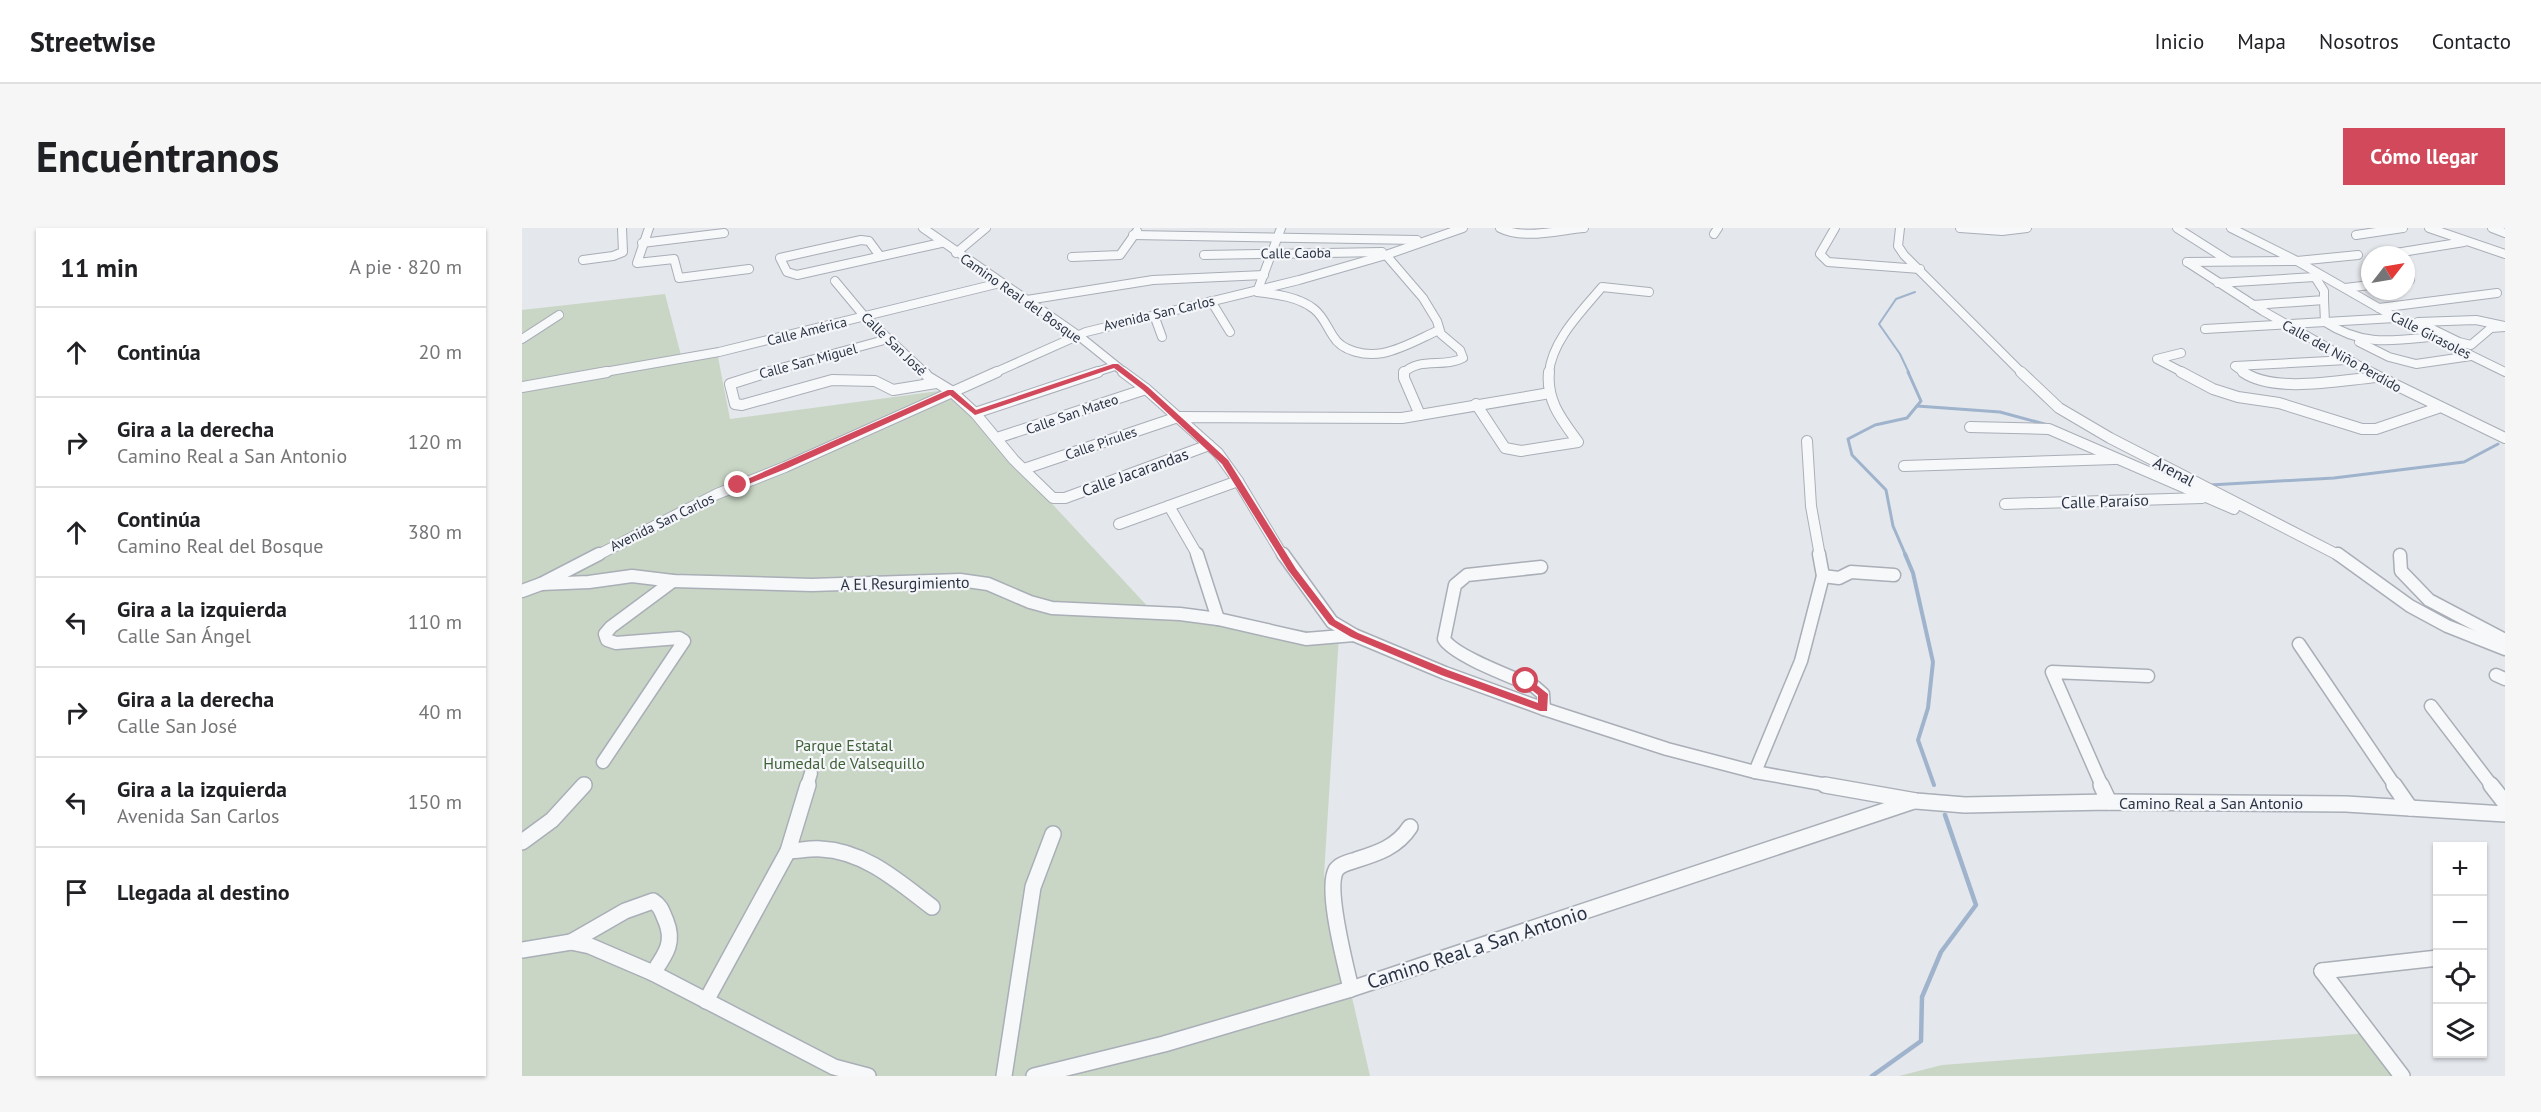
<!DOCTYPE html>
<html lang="es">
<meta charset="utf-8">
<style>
:root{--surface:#fff;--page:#f6f6f6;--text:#202124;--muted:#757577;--line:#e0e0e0;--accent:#d1495b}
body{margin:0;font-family:"PT Sans",sans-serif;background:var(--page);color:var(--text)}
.controls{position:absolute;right:18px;bottom:18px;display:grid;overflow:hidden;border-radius:0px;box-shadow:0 2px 4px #0004}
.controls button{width:54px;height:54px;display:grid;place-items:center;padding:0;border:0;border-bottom:2px solid var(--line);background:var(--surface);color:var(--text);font:30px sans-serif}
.compass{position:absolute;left:1839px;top:18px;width:54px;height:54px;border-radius:50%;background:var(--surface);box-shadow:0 2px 4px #0004;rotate:59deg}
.stop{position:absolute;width:18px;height:18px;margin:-14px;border:4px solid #d1495b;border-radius:50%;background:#fff}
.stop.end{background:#d1495b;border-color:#fff;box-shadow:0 2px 6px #0008}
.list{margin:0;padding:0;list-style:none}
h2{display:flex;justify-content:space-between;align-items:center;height:78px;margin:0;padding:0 24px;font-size:26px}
h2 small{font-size:20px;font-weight:400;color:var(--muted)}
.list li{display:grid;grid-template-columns:39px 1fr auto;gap:18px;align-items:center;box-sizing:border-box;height:90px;padding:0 24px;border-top:2px solid var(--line)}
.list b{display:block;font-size:22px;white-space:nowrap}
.list p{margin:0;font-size:20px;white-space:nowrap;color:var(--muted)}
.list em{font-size:20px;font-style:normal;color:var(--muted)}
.icon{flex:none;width:33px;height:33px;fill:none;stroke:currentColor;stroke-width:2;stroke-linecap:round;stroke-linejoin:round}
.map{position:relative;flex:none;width:1983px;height:848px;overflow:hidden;border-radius:0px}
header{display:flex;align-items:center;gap:36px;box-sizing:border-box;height:84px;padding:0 30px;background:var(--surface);border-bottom:2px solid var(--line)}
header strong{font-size:28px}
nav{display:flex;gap:33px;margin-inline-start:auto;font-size:21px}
.intro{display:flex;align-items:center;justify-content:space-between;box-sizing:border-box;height:144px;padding:0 36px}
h1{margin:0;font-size:42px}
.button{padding:15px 27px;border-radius:0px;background:var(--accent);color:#fff;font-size:21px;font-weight:700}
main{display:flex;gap:36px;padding:0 36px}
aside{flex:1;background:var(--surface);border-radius:0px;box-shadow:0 2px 4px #0004}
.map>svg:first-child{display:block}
.green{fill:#c9d6c5}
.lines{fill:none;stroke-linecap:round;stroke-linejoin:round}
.stream-far3{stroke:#9fb4cc;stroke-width:2}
.stream-far2{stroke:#9fb4cc;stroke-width:3}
.stream-far1{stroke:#9fb4cc;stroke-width:4}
.stream{stroke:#9fb4cc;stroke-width:4.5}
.minor-far3-casing{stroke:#a9aeb7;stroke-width:10}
.minor-far2-casing{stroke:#a9aeb7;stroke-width:12}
.minor-far1-casing{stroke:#a9aeb7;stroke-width:15}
.minor-casing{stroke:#a9aeb7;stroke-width:18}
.minor-far3{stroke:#f7f8fa;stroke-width:8}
.minor-far2{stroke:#f7f8fa;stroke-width:10}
.minor-far1{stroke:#f7f8fa;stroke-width:12}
.minor{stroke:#f7f8fa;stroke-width:15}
.route{fill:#d1495b}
.labels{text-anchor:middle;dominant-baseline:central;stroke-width:4.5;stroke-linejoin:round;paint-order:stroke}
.far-street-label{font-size:14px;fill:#2b3445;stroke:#f4f6f9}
.street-label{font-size:16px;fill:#2b3445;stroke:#f4f6f9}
.park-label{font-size:16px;fill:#3f6138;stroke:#f4f6f9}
.near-street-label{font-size:20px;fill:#2b3445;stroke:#f4f6f9}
</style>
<header>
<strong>Streetwise</strong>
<nav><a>Inicio</a><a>Mapa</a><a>Nosotros</a><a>Contacto</a></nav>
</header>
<div class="intro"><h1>Encuéntranos</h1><a class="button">Cómo llegar</a></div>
<main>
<aside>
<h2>11 min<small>A pie · 820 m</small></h2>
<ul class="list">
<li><svg class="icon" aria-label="ahead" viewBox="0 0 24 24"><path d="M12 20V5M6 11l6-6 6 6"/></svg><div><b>Continúa</b></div><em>20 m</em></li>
<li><svg class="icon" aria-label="right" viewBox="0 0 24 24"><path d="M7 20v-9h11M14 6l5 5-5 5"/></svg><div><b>Gira a la derecha</b><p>Camino Real a San Antonio</p></div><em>120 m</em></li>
<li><svg class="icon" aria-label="ahead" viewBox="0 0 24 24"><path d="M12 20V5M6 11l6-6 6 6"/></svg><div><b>Continúa</b><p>Camino Real del Bosque</p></div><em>380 m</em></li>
<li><svg class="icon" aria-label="left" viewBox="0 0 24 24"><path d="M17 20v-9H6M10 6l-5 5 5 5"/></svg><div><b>Gira a la izquierda</b><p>Calle San Ángel</p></div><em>110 m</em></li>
<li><svg class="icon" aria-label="right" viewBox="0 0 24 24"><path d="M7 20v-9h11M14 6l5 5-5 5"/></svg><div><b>Gira a la derecha</b><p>Calle San José</p></div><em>40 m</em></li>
<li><svg class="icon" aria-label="left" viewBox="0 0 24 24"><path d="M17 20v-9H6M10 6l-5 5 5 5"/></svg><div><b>Gira a la izquierda</b><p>Avenida San Carlos</p></div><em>150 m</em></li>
<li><svg class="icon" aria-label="arrive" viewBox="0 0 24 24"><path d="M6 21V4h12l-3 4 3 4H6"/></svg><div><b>Llegada al destino</b></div></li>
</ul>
</aside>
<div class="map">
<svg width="1983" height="848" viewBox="0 0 1983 848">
<rect width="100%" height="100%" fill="#e4e7ec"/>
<g class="green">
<polygon points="143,66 160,131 195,124 208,191 424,162 629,382 817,407 802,647 848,848 0,848 0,82"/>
<polygon points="1846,805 1878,848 1377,848 1420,837"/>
</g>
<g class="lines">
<polyline class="stream-far3" points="1387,145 1378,126 1357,96 1374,71 1393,64"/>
<g class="stream-far2">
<polyline points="1395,178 1478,184 1526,197"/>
<polyline points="1688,257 1812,250 1942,234 1976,216"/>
<polyline points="1384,328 1371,298 1364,262 1330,227 1326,211 1353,197 1385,190 1399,173 1386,144"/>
</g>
<polyline class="stream-far1" points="1383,326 1391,345 1411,434 1406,480 1396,512 1412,557"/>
<polyline class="stream" points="1350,848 1399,813 1400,769 1419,724 1454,677 1423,587"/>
<g class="minor-far3-casing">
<g id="minor-far3">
<polyline points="127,0 115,35 152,31 157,50 227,41"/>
<polyline points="401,0 557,108 603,145"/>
<path d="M759,0L735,64C754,66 777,69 792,81C801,88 805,99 811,108C820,124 844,128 861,125C881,121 899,110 917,102"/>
<path d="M978,0C1001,12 1037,2 1062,0"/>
<polyline points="1313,0 1298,26 1306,34 1398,41"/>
<polyline points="1378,0 1376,18 1382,27 1500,145"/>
<polyline points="1438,0 1480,3 1505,0"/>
<polyline points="1655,0 1707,33"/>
<polyline points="1709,0 1775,33 1883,95 1983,144"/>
<polyline points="1907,0 1983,26"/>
<polyline points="1970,0 1983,5"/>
<polyline points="1192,6 1196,0"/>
<polyline points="611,7 895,12"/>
<polyline points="1834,7 1881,0"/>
<polyline points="120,15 202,5"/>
<polyline points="434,25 464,0"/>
<polyline points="1874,25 1942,14"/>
<polyline points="682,27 860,24"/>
<path d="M864,27L901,70L915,93L919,106L938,122L941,130C923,140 896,129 882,145"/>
<polyline points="358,28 347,13 339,12 258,30 265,44 275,47 419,15"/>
<polyline points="550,29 598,27 615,3"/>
<polyline points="61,32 91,28 101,24 100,0"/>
<polyline points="1665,34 1741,83 1850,145"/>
<polyline points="1665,34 1775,33 1836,27"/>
<polyline points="313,53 343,89 403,145"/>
<polyline points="1884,53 1888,52"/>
<polyline points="1696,55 1793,49 1794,45"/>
<polyline points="1823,60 1848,57"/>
<polyline points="505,72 631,52 742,47"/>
<path d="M1802,72L1803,94C1840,118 1868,113 1909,109"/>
<polyline points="689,73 708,104"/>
<polyline points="1731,77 1802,72 1802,63 1793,49"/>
<polyline points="1857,80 1975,65"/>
<polyline points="632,87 640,109"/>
<polyline points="1983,98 1954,92 1896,94 1937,114 1949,117 1969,100 1983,99"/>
<polyline points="1683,101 1873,90"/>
<polyline points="0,111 37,87"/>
<polyline points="1837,114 1867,129 1894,136 1949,128"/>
<polyline points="1659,125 1635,131 1662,145"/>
<polyline points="77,145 197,124 478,55"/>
<polyline points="241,145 366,111"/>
<polyline points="472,145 564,104 777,52 864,27 941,0"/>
<polyline points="571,145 593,138"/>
<path d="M1027,145C1030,112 1060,83 1080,59L1127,64"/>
<polyline points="1723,145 1713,138 1825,132"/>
</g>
</g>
<g class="minor-far2-casing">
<g id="minor-far2">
<polyline points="246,144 208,156 213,176 220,177 310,152 353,153 371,162 414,155"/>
<polyline points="402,144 406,149 429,163 453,185 492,232 531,270 543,270 687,217"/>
<polyline points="601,144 624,161 696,225 716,253 761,328"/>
<polyline points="882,144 882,150 898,187"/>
<polyline points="1499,144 1537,180 1588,210 1818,328"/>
<polyline points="1659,144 1691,161 1716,169 1757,175 1840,201 1854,201 1916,180"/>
<path d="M1721,144C1753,166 1819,152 1855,149"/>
<polyline points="1847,144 1983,210"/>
<polyline points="0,159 85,144"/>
<path d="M954,176L983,220L999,223L1056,214C1040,192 1024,173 1027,144"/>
<polyline points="453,185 576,144"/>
<polyline points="1448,199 1527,201 1712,281"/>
<polyline points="475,210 624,161"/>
<polyline points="1285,213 1289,278 1298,328"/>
<polyline points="1382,238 1593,231"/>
<polyline points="502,241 656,189 880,190 1028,165"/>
<polyline points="1483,276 1680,270"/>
<polyline points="647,278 676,328"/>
<polyline points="597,296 716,253"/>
<polyline points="74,328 195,266 263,239 475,144"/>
</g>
</g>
<g class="minor-far1-casing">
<g id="minor-far1">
<polyline points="675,326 696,391"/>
<polyline points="761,326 810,394 832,407 923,445 1022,481 1145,521 1233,544 1311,558"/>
<polyline points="1816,326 1888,378 1925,398 1983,421"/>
<polyline points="1878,327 1879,343 1907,372 1983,412"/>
<path d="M1019,339L945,347L933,357L922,411C932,428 993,450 1013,459L1021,466L1022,481"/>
<polyline points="1301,348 1317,350 1329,344 1372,347"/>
<polyline points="19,356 77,326"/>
<polyline points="0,363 19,356 67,354 110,348 151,353 290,357 438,352 466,356 508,374 530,380 658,386 696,391 784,411 832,407"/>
<polyline points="1777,416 1873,558"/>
<polyline points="1974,447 1983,451"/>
<polyline points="1909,478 1970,558"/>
<polyline points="81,534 162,413 157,410 94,415 85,412 83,406 89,399 151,353"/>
<polyline points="1233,544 1279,433 1301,348 1297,326"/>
<polyline points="61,558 63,556"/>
<polyline points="285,558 289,545"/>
<polyline points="1580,558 1530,444 1626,448"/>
</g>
</g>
<g class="minor-casing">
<g id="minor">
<polyline points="1303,557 1394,573 1443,577 1587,574 1824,576 1983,586"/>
<polyline points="1579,557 1587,574"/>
<polyline points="1872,557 1888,580"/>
<polyline points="1969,557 1983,575"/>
<polyline points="0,614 30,592 62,557"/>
<path d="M266,623C277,623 288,620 299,621C343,623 377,654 410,679"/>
<path d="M49,714L103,683L131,673C139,678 140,684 144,693C153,715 143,727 131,745"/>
<polyline points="0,722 49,714 68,718 131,745 312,839 346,848"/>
<polyline points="1800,743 1880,848"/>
<polyline points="1800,743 1916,730"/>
<path d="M829,761C824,738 803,662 814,642C818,636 828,634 834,632C856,625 875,619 888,599"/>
<polyline points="184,773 266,623 286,557"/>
<polyline points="482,848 511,659 531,606"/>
<polyline points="512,848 642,816 829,761 1392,573"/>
</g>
</g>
<use href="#minor-far3" class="minor-far3"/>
<use href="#minor-far2" class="minor-far2"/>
<use href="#minor-far1" class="minor-far1"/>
<use href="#minor" class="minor"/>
</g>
<polygon class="route" points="591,136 596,136 626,159 706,232 774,341 813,392 836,405 926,442 1016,475 1016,467 998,453 1000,451 1007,451 1026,466 1025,483 1018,483 919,447 829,409 807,396 766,342 700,236 621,162 592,140 453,187 428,167 266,240 219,259 212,257 426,162 431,162 454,182"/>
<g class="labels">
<g class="far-street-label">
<text transform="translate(774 25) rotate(-1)">Calle Caoba</text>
<text transform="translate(499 70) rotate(35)">Camino Real del Bosque</text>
<text transform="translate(637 85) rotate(-13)">Avenida San Carlos</text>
<text transform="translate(285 103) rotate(-14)">Calle América</text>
<text transform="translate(1909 107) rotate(27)">Calle Girasoles</text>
<text transform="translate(372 116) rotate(44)">Calle San José</text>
<text transform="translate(1820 128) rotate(29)">Calle del Niño Perdido</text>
<text transform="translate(286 133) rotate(-15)">Calle San Miguel</text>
<text transform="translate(550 186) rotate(-19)">Calle San Mateo</text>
<text transform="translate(579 215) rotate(-19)">Calle Pirules</text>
<text transform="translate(140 294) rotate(-26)">Avenida San Carlos</text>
</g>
<g class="street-label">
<text transform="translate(1652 243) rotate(28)">Arenal</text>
<text transform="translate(613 244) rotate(-20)">Calle Jacarandas</text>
<text transform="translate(1583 273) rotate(-2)">Calle Paraíso</text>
<text transform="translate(383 355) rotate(-1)">A El Resurgimiento</text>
<text x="1689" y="575">Camino Real a San Antonio</text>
</g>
<g class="park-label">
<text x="322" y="517">Parque Estatal<tspan x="322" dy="18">Humedal de Valsequillo</tspan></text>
</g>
<g class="near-street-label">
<text transform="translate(955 719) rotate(-18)">Camino Real a San Antonio</text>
</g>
</g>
</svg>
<div class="controls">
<button>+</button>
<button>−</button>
<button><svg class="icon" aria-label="locate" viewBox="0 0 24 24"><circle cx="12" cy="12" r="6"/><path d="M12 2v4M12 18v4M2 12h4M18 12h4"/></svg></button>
<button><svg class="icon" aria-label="layers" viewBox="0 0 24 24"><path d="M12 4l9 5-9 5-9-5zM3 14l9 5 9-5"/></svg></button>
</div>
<svg class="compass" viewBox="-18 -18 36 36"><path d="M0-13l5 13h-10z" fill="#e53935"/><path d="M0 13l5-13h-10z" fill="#757577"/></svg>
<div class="stop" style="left:1004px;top:453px"></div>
<div class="stop end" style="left:216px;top:257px"></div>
</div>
</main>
